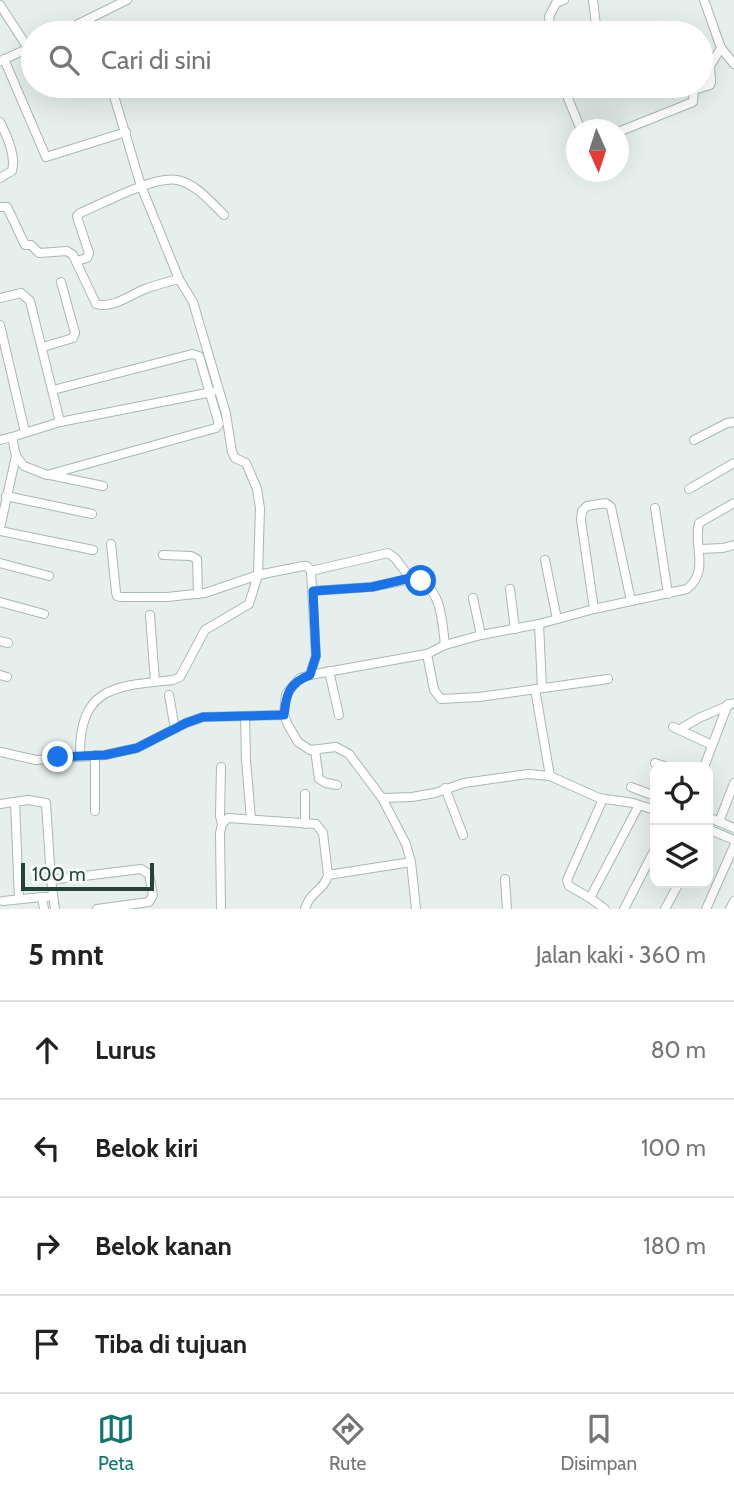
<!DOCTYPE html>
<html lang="id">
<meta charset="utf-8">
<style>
:root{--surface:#fff;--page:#f2f2f2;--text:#222;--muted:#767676;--line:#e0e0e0;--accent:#0f766e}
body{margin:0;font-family:Cabin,sans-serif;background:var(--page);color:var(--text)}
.controls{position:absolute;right:21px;bottom:21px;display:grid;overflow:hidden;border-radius:14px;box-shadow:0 7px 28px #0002}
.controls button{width:63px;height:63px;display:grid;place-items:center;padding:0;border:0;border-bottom:2px solid var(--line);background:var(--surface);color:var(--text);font:35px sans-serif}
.compass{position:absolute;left:566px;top:119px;width:63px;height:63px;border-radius:50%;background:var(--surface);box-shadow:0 7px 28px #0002;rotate:177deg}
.scale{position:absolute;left:21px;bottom:18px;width:133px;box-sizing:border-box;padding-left:7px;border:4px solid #24423a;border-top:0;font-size:19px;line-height:24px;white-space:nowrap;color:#24423a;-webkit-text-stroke:5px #f7fbf9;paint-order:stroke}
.stop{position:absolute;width:21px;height:21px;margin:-16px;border:5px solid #1a73e8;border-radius:50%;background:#fff}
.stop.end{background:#1a73e8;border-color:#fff;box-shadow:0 2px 7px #0008}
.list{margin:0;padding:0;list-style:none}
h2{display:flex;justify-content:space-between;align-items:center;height:91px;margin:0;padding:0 28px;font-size:30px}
h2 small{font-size:23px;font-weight:400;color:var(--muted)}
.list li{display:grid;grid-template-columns:46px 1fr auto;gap:21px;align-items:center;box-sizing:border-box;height:98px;padding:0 28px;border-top:2px solid var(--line)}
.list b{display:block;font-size:26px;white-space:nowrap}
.list em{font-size:23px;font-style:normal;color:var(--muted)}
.icon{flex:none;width:38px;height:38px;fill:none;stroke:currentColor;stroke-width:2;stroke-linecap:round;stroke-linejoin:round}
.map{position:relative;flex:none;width:734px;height:909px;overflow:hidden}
.search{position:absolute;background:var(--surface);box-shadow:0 7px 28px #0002;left:21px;right:21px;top:21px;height:77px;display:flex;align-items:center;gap:18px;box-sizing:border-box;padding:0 24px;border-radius:38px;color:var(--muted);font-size:26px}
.sheet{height:483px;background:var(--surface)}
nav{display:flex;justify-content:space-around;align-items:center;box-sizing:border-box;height:98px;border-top:2px solid var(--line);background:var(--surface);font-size:19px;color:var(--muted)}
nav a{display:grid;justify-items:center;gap:4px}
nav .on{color:var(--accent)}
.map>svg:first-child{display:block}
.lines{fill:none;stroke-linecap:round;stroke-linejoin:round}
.minor-casing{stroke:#a8b8b2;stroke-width:10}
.minor{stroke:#fff;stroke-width:8}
.route{stroke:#1a73e8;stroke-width:9}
</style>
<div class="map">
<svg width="734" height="909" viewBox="0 0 734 909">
<rect width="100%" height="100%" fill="#e6efeb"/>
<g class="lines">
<g class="minor-casing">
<g id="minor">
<polyline points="593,0 597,33"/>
<polyline points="704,0 721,48 734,64"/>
<polyline points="0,5 28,48"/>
<polyline points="87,21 92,33"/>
<polyline points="60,33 127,0"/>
<polyline points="551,33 549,17 556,3 564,0"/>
<polyline points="4,59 46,157 126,132"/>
<polyline points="1,61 33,46"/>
<polyline points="111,86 141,186 179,279 193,302 226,414 232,452 235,458 246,463 257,489 260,508 258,575 303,566 307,566 311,571 316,656 310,675"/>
<polyline points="563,86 581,130"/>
<path d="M0,122C7,136 16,155 12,171L0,178"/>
<polyline points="618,132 693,102 694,90 710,85 711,82 710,66 721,48"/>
<path d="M0,207H7L25,245H31L39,253L67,251L73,255L96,304C112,309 130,295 145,289C156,285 167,282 179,279"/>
<path d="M76,261L87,258L89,253L78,220L77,216L80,213C104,203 153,176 177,180C195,183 211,202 224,215"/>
<polyline points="0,298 21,293 30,301 60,422"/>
<polyline points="0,325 25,432"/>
<polyline points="43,347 73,338 75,333 61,282"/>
<polyline points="0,440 12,437"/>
<polyline points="694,440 727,423 734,422"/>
<polyline points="16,456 24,466 47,475 216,428 219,424 199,356 192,354 53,390"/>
<polyline points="50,475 103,486"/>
<polyline points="689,489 734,463"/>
<polyline points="6,496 92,514"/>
<polyline points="655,508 668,594"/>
<polyline points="0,528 16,456 12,437 60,422 212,392"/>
<polyline points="0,531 93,550"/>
<polyline points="111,544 116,592 117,596 121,597 167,597 205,593 258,575"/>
<polyline points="700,549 723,548 734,545"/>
<polyline points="163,555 191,556 197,559 198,594"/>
<polyline points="545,560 557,619"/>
<polyline points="0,563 49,576"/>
<polyline points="311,571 388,553 395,558 410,578"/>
<polyline points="510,589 515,629"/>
<path d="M313,591L371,587L416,578C442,589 442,621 445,645"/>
<polyline points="473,598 481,635"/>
<polyline points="0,602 44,614"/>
<polyline points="594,609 581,520 582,511 587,506 606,503 611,507 631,601"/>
<polyline points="150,615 155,682"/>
<polyline points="539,624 542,688"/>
<polyline points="0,641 8,643"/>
<polyline points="427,654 434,690 441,699 479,697 608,679"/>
<polyline points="329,671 339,715"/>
<polyline points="0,675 7,677"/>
<polyline points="535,689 550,776"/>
<polyline points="169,695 175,729"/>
<polyline points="245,716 246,760 251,819"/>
<polyline points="673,727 712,745"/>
<polyline points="680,729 699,718 734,703"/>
<polyline points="315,750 319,779 326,783 337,785"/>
<polyline points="0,752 36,760 105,755 137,748 186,723 203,717 284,715"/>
<path d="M80,756C79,686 116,686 173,680L180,677L205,630L249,604L258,575"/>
<polyline points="655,763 667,767"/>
<polyline points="221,767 220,816 222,824"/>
<polyline points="704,767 728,704"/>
<polyline points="631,787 655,796"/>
<polyline points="445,788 463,835"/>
<polyline points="305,794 305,824"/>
<polyline points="382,798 412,797 435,793 464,783 528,774 550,776 599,798 633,803 655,810"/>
<polyline points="15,802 19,899"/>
<polyline points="0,804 28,800 46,803 51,880"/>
<polyline points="95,811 95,755"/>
<polyline points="708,817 734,828"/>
<polyline points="719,822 734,783"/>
<polyline points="708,829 734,840"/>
<polyline points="505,879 507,909"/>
<polyline points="590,898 569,886 567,880 603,799"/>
<polyline points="3,901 42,897"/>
<polyline points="44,909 42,897 47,897"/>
<polyline points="55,909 51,880 141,869 149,874 153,895 149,902 97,909"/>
<polyline points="221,909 220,833 222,824 228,818 316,824 323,833 328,875"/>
<path d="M305,909C310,891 324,891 328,875L411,862"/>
<path d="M416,909L411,862L406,844L382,798L349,754L336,747L310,750L298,742L288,725L284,715L286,694L300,678L310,675L427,654L445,645L481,635L539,624L594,609L687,589C710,570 693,547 699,523L734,503"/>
<polyline points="605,909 590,898 639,805"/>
<polyline points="624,909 655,849"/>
<polyline points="665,909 679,883"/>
<polyline points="706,909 734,846"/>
<polyline points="730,909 734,901"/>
</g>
</g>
<use href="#minor" class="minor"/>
</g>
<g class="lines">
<path class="route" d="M58,757L105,755L137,748L186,723L203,717L284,715C286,694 289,683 310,675L316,656L313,591L372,587L410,578L421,581"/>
</g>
</svg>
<div class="controls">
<button><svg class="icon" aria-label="locate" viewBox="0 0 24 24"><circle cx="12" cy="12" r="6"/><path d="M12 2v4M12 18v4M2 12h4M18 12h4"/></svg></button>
<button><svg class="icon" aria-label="layers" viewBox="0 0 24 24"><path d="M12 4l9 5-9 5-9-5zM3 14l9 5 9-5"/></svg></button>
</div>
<svg class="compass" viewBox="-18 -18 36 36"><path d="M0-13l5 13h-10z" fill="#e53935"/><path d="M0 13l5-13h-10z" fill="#767676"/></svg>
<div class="scale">100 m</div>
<div class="stop" style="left:421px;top:581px"></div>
<div class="stop end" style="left:58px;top:757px"></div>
<div class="search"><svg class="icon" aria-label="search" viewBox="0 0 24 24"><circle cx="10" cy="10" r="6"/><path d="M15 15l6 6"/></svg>Cari di sini</div>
</div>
<section class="sheet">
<h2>5 mnt<small>Jalan kaki · 360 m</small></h2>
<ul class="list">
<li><svg class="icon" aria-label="ahead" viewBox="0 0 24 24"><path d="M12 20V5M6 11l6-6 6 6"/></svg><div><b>Lurus</b></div><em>80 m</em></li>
<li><svg class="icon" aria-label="left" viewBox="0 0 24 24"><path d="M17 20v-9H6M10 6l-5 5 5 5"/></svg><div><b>Belok kiri</b></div><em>100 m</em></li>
<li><svg class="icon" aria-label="right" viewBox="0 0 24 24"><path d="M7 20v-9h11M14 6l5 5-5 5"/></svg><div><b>Belok kanan</b></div><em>180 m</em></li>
<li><svg class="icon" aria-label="arrive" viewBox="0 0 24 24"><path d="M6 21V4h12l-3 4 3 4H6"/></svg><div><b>Tiba di tujuan</b></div></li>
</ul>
</section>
<nav>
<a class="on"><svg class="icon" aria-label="map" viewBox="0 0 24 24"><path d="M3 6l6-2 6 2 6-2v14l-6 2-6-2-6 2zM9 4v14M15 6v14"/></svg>Peta</a>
<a><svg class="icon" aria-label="directions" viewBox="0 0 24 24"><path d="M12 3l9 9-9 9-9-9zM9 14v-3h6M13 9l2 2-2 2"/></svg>Rute</a>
<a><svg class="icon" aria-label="saved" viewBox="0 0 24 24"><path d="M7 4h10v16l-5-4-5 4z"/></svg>Disimpan</a>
</nav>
